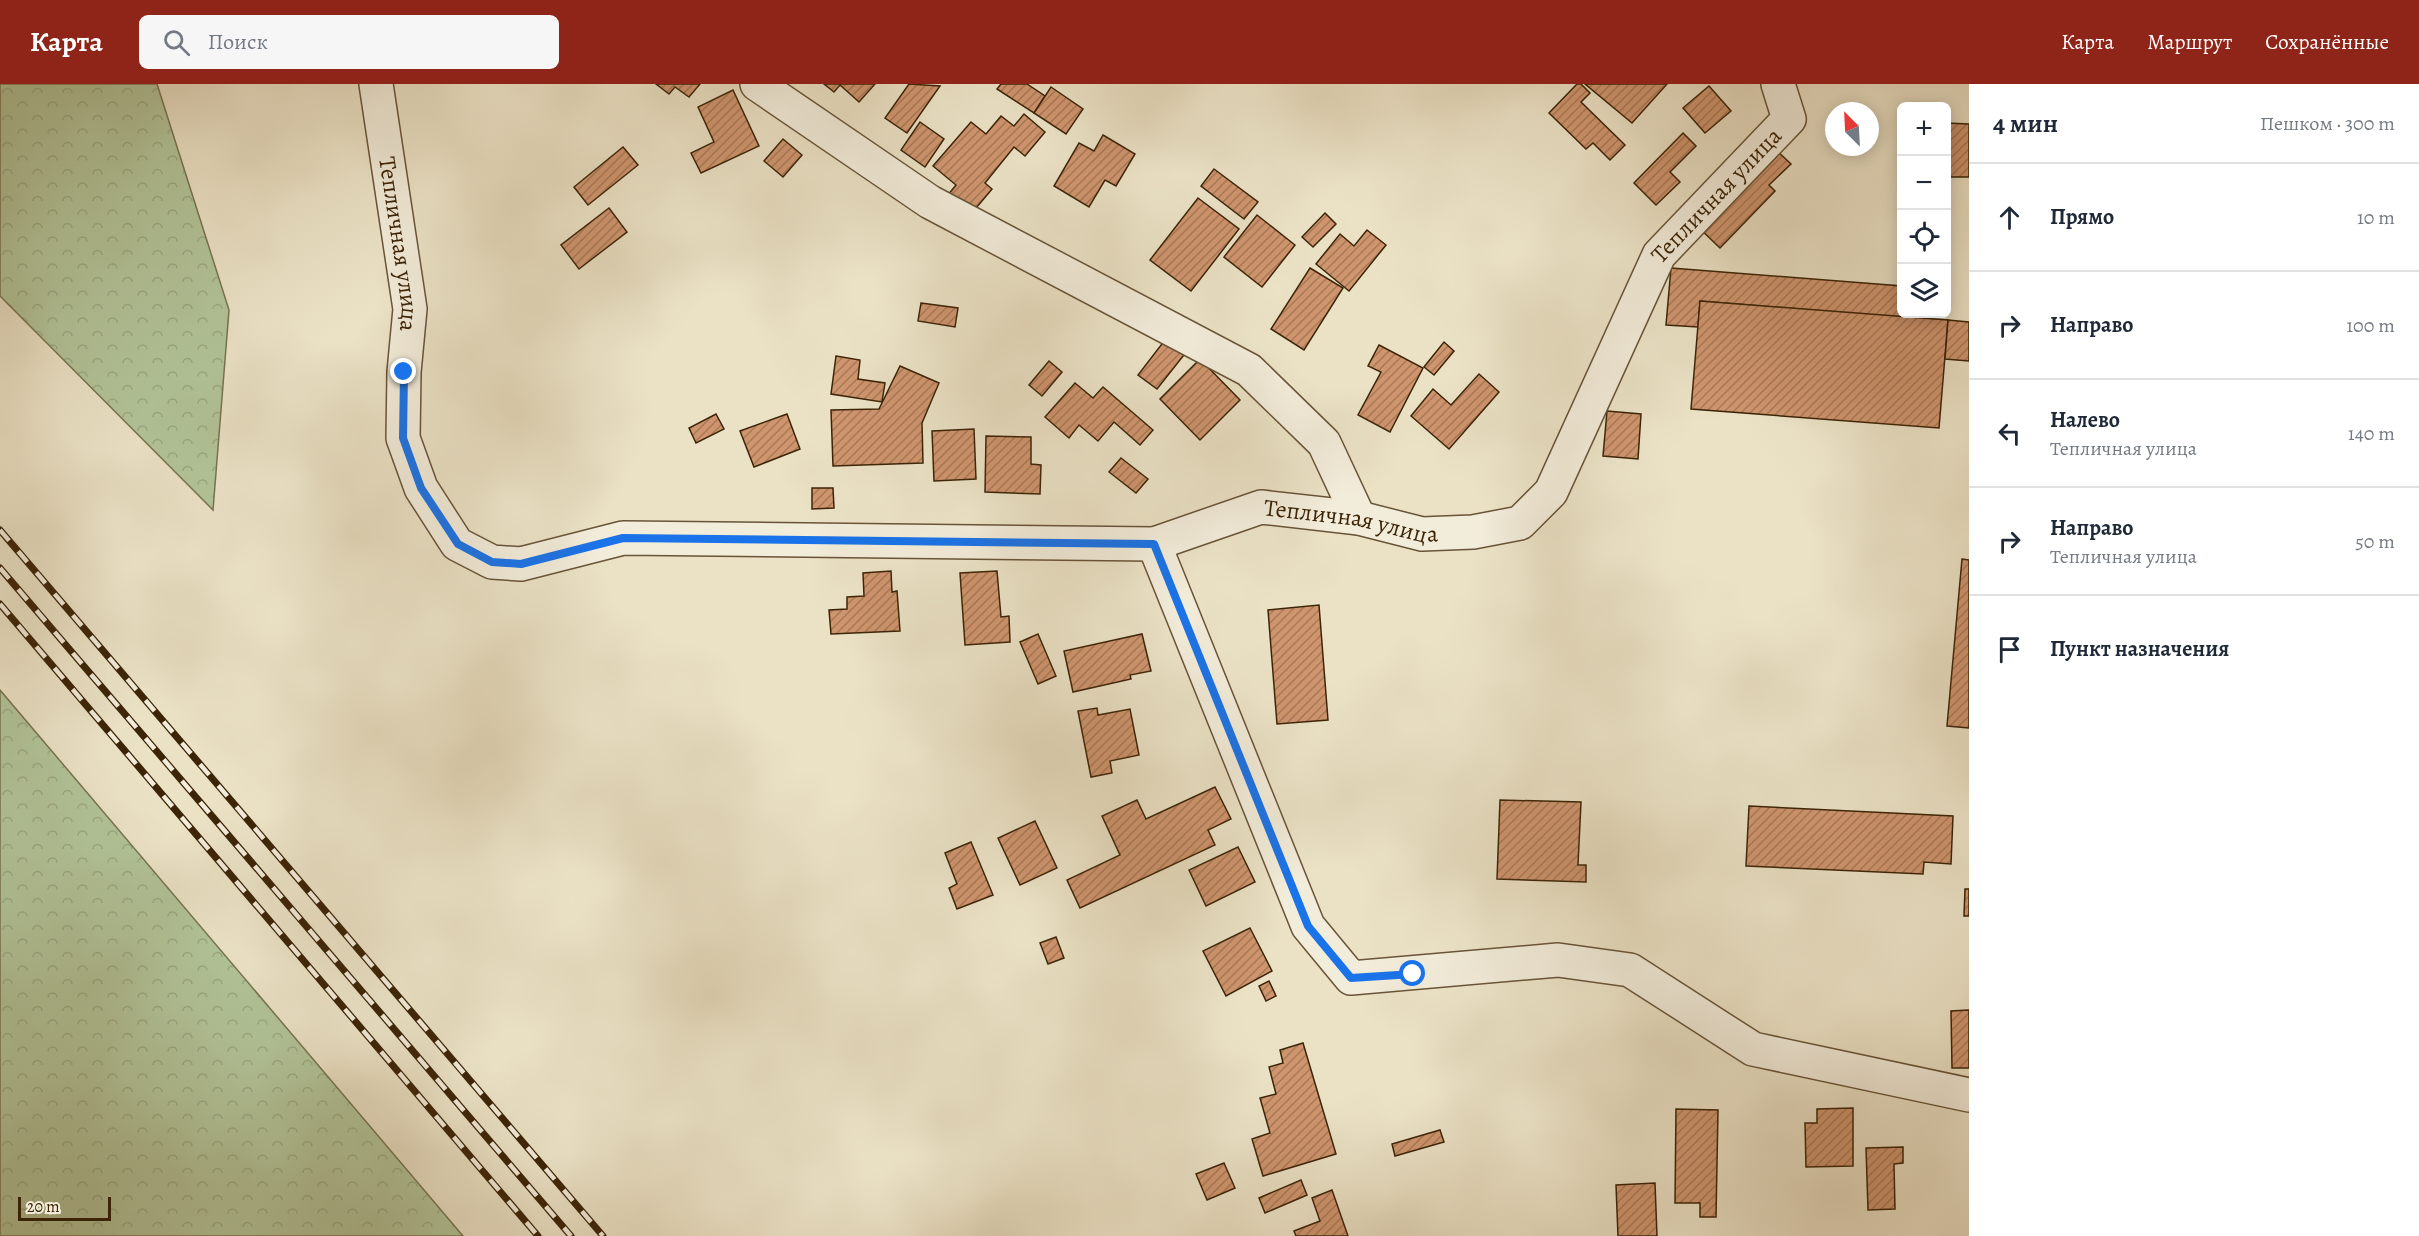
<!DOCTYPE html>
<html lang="ru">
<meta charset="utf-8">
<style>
:root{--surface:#fff;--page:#f6f6f7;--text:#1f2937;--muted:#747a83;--line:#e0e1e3;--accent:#8f2418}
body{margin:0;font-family:Alegreya,serif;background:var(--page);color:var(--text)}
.controls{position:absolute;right:18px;top:18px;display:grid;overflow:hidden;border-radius:9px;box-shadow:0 3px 15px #0003}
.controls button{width:54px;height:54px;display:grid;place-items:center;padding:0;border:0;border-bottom:2px solid var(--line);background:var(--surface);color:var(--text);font:30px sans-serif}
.compass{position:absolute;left:1825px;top:18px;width:54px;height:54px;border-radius:50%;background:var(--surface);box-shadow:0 3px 15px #0003;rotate:336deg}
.scale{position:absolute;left:18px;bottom:15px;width:93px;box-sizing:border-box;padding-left:6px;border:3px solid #3c2407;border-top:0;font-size:16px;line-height:21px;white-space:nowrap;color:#3c2407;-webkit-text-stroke:4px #f2ecda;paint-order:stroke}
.stop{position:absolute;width:18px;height:18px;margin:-14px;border:4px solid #1a73e8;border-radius:50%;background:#fff}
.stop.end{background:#1a73e8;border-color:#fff;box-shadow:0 2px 6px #0008}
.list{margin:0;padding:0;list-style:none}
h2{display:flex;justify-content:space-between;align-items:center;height:78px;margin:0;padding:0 24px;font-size:26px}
h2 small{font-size:20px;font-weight:400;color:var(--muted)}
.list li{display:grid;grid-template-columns:39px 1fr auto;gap:18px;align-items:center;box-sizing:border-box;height:108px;padding:0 24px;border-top:2px solid var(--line)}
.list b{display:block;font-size:22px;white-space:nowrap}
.list p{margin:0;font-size:20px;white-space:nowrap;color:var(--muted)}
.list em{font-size:20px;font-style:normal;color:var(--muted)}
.icon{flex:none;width:33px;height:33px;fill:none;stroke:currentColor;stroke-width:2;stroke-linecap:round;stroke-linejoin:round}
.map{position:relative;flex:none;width:1969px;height:1152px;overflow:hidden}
header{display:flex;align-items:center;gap:36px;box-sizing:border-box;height:84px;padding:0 30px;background:var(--accent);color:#fff}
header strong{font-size:28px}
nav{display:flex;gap:33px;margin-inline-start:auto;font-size:21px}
.search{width:420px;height:54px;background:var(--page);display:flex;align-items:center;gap:15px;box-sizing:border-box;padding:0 21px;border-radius:9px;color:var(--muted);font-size:22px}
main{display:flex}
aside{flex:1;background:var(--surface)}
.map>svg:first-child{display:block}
.forest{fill:url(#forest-crowns);stroke:#777450;stroke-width:1.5}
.building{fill:url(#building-hatch);stroke:#3c2407;stroke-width:1.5}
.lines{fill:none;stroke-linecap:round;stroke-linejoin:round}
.minor-casing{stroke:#685437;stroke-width:36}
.minor{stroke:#f2ecda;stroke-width:33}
.rail-casing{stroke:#3c2407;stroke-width:7}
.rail{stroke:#f2ecda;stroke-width:4.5;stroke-dasharray:14;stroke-linecap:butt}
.route{stroke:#1a73e8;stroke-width:8}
.labels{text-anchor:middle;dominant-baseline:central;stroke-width:4.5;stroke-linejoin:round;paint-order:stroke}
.street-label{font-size:24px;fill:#3c2407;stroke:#f2ecda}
</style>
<header>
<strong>Карта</strong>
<div class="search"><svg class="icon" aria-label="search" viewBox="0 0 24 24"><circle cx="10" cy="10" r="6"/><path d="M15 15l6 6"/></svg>Поиск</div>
<nav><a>Карта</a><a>Маршрут</a><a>Сохранённые</a></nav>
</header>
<main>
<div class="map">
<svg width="1969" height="1152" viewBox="0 0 1969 1152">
<defs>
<pattern id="forest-crowns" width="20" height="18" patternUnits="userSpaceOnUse" patternTransform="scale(1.5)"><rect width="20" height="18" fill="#b2c499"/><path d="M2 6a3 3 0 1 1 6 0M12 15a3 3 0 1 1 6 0" fill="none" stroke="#9aa882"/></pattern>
<pattern id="building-hatch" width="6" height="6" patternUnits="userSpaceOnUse" patternTransform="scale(1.5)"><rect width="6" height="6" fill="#cf956e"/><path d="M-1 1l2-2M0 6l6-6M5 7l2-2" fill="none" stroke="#a97958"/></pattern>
</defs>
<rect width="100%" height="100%" fill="#ebe2c6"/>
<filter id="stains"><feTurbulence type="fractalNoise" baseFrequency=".00333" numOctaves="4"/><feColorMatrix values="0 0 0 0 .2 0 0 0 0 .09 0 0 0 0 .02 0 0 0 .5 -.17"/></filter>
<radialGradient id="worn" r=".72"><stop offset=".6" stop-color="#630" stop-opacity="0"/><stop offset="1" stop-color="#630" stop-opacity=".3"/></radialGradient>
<g class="forest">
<polygon points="0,0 157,0 229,226 213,426 0,212"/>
<polygon points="0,606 463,1152 0,1152"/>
</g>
<g class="building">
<polygon points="656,0 700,0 689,13 675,3 669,10"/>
<polygon points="824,0 875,0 859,18 840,1 834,8"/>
<polygon points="909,0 940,2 907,49 885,34"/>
<polygon points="1001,0 1027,0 1045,12 1034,29 997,5"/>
<polygon points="1577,0 1581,0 1590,9 1581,18 1625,61 1610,76 1593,59 1586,65 1549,29"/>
<polygon points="1585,0 1667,0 1632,39"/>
<polygon points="1709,2 1731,27 1705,49 1683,24"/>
<polygon points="1051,3 1083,25 1066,50 1034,29"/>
<polygon points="733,6 759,62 701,89 691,69 714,58 698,23"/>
<polygon points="1024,30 1045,48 1025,72 1014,63 985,99 992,105 971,130 948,111 956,101 933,82 971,38 986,50 1001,32 1014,42"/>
<polygon points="920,38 944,55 925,83 901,66"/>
<polygon points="1946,39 1969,40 1969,93 1946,93"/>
<polygon points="1683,49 1696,62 1670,88 1680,98 1656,121 1634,99"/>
<polygon points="1103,51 1135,70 1116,102 1105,96 1089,123 1054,102 1079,59 1094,67"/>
<polygon points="783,55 802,71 783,93 764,77"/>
<polygon points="623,63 638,81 588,121 574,103"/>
<polygon points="1773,63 1791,80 1769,101 1775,107 1720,164 1696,141"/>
<polygon points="1214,85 1258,118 1244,135 1201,102"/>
<polygon points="1198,114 1239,145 1191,207 1150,176"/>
<polygon points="609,124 627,148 579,185 561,161"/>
<polygon points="1325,129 1336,140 1313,163 1302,153"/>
<polygon points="1257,131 1295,161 1262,203 1224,173"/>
<polygon points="1367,146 1386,161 1349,207 1316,180 1340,150 1354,162"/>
<polygon points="1310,184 1343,204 1304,266 1271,245"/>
<polygon points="1671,184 1902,202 1902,230 1909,230 1909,234 1700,217 1698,243 1666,241"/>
<polygon points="1700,217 1948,236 1939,344 1691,325"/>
<polygon points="921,219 958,224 955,243 918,237"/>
<polygon points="1948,236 1969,238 1969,277 1945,275"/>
<polygon points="1168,252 1187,267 1157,305 1138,291"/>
<polygon points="1444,258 1454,267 1434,291 1424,283"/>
<polygon points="1379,261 1423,284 1390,348 1358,331 1381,288 1368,282"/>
<polygon points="836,272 860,276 858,295 885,299 882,318 831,310"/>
<polygon points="1200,275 1240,316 1200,356 1160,315"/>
<polygon points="1049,277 1062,288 1042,312 1029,301"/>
<polygon points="900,282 939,299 922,339 923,379 833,382 831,326 879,325"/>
<polygon points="1479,290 1499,308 1449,365 1411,332 1433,305 1451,321"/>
<polygon points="1075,299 1093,314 1103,303 1153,346 1140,361 1114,338 1098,357 1079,341 1069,354 1045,333"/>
<polygon points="1607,327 1641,330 1638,375 1603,372"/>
<polygon points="716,330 724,345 696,359 689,344"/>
<polygon points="787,330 800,365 754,383 740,347"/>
<polygon points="974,345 976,395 934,397 932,347"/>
<polygon points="986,352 1031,353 1031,380 1041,381 1040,410 985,408"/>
<polygon points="1121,374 1148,395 1136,409 1109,388"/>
<polygon points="812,404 833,404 834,424 812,425"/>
<polygon points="1962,475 1969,476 1969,644 1947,642"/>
<polygon points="891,487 892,508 897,507 900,547 831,550 829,526 847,525 847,513 864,512 863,489"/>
<polygon points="997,487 1001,533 1009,532 1010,558 965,561 960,489"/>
<polygon points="1319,521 1328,636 1277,640 1268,526"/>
<polygon points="1038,550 1056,592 1038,600 1020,558"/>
<polygon points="1142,550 1151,587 1130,591 1131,595 1073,608 1064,567"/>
<polygon points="1097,624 1098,631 1130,625 1139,671 1110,677 1112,689 1091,693 1078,627"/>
<polygon points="1215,703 1231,735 1208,746 1215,761 1080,824 1067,796 1120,771 1102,732 1137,716 1146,735"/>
<polygon points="1500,716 1581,718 1578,781 1586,781 1586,798 1497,795"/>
<polygon points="1749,722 1953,732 1951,780 1924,778 1923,790 1746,782"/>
<polygon points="1035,737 1057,784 1020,801 998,754"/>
<polygon points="971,758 993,811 957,825 949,804 957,800 945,769"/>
<polygon points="1238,763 1255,798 1206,822 1189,786"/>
<polygon points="1965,805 1969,805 1969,832 1964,832"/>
<polygon points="1250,844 1272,887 1226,912 1203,867"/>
<polygon points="1056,853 1064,874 1048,880 1040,859"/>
<polygon points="1269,897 1276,912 1266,917 1259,902"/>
<polygon points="1969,926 1969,984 1952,984 1951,927"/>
<polygon points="1303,959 1336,1070 1263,1092 1252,1055 1270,1049 1260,1014 1276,1010 1269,983 1283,979 1280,966"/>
<polygon points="1853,1024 1853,1082 1806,1083 1805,1039 1817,1039 1817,1025"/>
<polygon points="1676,1025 1718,1026 1716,1133 1700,1133 1700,1119 1675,1119"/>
<polygon points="1440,1046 1444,1058 1395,1072 1392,1060"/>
<polygon points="1903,1063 1903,1079 1894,1080 1895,1125 1868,1126 1866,1064"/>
<polygon points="1224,1079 1235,1104 1207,1116 1196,1090"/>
<polygon points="1301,1096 1307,1111 1265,1129 1259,1114"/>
<polygon points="1655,1099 1657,1152 1618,1152 1616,1101"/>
<polygon points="1332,1106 1348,1152 1296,1152 1294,1147 1320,1137 1312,1114"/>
</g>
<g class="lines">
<g class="minor-casing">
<g id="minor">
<path id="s1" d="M376,0L410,225L404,288L403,354L421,404L457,460L492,478L521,480L623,454L1154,460L1261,423L1359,434L1422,450L1473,448L1520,439L1551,408L1659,171L1789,35L1778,0"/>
<polyline points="757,0 930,118 1249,286 1324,359 1359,434"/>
<polyline points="1154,460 1308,842 1351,894 1558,876 1630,886 1753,965 1969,1011"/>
</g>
</g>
<use href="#minor" class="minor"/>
<g class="rail-casing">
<g id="rail">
<polyline points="0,446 603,1152"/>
<polyline points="0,484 571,1152"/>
<polyline points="0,520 538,1152"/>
</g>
</g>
<use href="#rail" class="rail"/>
</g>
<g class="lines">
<polyline class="route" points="404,288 403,354 421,404 458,460 492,478 521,480 623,454 1154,460 1308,842 1351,894 1413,890"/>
</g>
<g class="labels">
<g class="street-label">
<text stroke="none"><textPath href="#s1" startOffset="1944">Тепличная улица</textPath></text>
<text stroke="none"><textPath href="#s1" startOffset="162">Тепличная улица</textPath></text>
<text stroke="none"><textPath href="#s1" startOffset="1386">Тепличная улица</textPath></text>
</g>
</g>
<rect width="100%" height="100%" filter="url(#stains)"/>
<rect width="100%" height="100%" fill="url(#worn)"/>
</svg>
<div class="controls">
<button>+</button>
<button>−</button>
<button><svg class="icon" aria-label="locate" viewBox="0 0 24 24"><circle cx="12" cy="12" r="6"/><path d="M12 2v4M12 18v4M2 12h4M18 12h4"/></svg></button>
<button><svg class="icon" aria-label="layers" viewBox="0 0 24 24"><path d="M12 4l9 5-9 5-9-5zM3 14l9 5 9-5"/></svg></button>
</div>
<svg class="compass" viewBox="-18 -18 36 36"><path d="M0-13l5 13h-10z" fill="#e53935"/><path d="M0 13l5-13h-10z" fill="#747a83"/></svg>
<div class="scale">20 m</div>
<div class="stop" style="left:1413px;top:890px"></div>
<div class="stop end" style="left:404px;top:288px"></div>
</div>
<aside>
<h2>4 мин<small>Пешком · 300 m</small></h2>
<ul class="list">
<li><svg class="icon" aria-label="ahead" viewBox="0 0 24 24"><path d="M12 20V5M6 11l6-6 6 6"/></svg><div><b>Прямо</b></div><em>10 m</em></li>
<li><svg class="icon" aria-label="right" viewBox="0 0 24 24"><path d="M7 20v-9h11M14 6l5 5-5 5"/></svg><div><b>Направо</b></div><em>100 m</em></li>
<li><svg class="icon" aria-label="left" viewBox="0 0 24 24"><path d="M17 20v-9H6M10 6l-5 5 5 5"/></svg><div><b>Налево</b><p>Тепличная улица</p></div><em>140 m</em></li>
<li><svg class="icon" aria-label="right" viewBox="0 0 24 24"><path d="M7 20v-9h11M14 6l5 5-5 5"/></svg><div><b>Направо</b><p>Тепличная улица</p></div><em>50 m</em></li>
<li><svg class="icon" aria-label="arrive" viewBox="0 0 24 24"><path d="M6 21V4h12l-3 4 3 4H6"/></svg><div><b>Пункт назначения</b></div></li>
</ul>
</aside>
</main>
